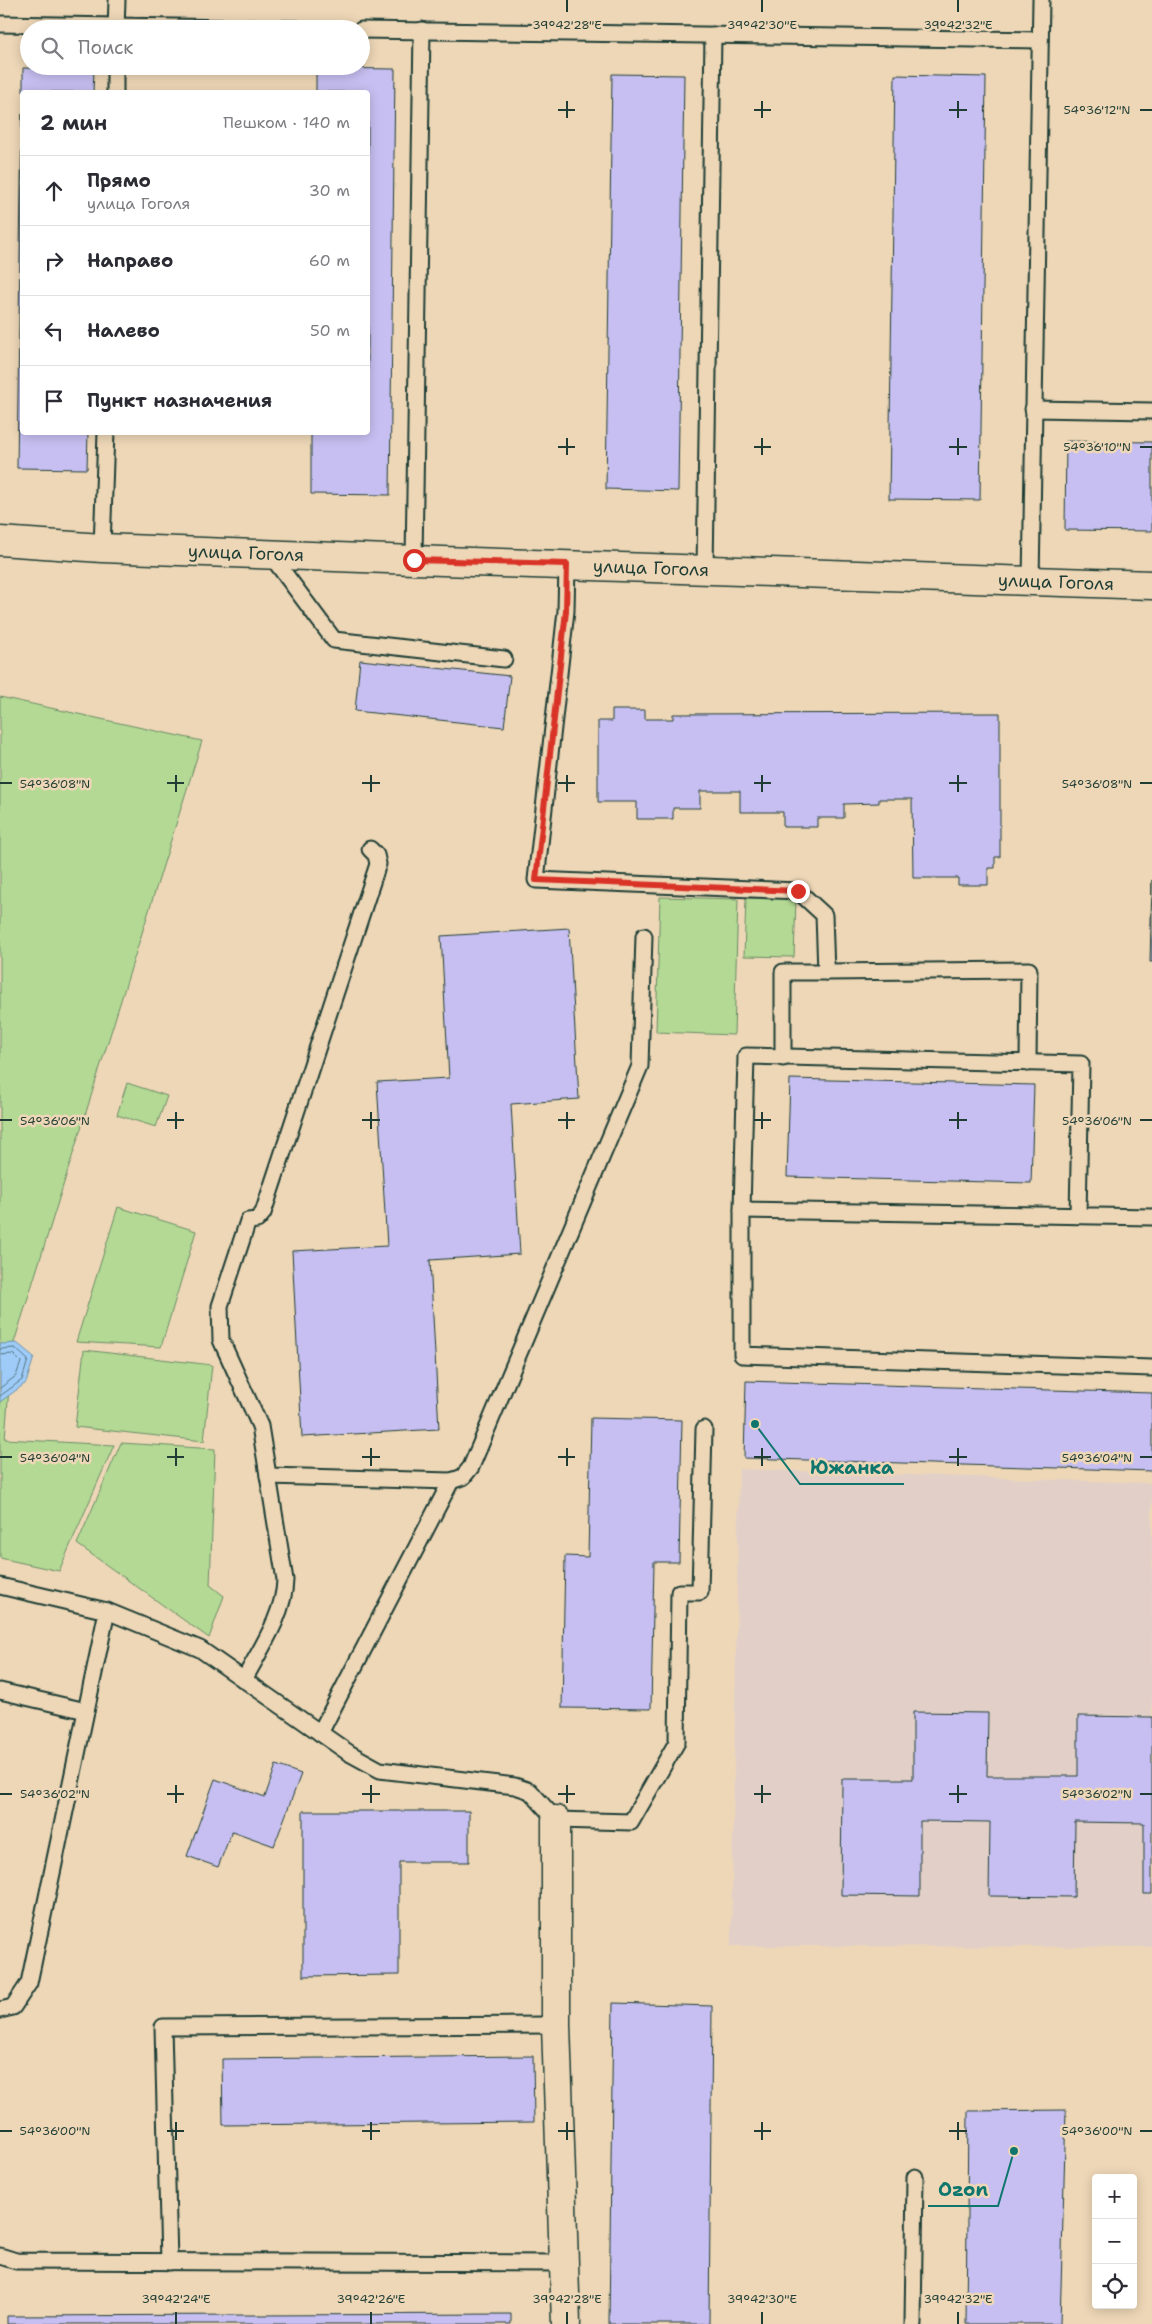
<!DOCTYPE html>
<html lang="ru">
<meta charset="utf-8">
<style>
:root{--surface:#fff;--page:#f7f7f7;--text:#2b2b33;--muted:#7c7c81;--line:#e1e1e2}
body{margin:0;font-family:"Shantell Sans",sans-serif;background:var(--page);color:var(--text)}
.controls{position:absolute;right:15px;bottom:15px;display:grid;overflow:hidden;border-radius:5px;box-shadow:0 2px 12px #0003}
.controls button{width:45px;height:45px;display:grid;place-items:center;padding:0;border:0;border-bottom:1px solid var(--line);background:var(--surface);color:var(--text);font:25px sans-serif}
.stop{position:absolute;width:15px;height:15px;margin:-11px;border:4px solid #d93025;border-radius:50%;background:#fff}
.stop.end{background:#d93025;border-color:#fff;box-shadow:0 1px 5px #0008}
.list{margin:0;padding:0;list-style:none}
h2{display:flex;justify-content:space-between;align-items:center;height:65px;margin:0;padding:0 20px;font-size:21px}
h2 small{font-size:16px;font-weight:400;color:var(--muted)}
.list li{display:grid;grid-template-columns:32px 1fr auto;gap:15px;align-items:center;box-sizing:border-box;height:70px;padding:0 20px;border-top:1px solid var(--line)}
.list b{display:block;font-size:19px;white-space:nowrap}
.list p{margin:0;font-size:16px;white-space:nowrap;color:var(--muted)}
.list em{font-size:16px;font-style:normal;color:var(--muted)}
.icon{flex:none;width:28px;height:28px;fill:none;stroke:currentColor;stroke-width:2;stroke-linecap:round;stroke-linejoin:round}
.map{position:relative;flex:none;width:1152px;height:2324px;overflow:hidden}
.search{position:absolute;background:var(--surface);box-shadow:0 2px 12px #0003;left:20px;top:20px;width:350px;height:55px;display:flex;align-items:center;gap:12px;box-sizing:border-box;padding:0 18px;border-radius:28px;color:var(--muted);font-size:19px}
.panel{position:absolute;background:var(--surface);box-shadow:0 2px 12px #0003;left:20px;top:90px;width:350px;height:345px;border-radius:5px}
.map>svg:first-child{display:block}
.built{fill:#e2d0c8}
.green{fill:#b3d994;stroke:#698b64}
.water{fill:#9ecbf8;stroke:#6b92aa}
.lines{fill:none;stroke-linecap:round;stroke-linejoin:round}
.shore{stroke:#527682;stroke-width:1}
.building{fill:#c7bff1;stroke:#1f3d34}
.lane-casing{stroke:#1f3d34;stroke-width:19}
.street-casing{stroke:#1f3d34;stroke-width:31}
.lane{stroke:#eed7b7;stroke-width:15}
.street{stroke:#eed7b7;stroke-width:28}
.route{stroke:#d93025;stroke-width:6}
.ticks{fill:none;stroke:#1f3d34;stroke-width:2}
.labels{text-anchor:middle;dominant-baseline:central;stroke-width:5;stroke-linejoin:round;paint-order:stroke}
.street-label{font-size:18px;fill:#1f3d34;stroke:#eed7b7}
.ticks-label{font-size:12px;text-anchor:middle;fill:#1f3d34;stroke:#eed7b7;stroke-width:5;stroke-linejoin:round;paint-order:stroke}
.leader{fill:none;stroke:#0f766e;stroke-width:2}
.callout-dot{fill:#0f766e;stroke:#eed7b7;stroke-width:2}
.callout-label{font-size:19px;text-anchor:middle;font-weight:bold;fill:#0f766e;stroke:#eed7b7;stroke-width:5;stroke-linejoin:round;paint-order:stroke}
</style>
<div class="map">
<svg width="1152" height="2324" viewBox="0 0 1152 2324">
<rect width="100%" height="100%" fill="#eed7b7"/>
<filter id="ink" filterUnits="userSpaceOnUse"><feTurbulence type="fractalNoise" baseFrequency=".02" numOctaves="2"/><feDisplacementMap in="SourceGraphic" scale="10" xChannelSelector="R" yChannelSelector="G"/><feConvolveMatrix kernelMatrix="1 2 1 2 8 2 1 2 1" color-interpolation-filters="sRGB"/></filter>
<g filter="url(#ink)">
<polygon class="built" points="739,1469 1152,1483 1152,1947 731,1946"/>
<g class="green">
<polygon points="0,697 202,741 12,1349 5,1439 114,1445 59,1571 0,1558"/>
<polygon points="660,897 738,899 734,1035 656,1032"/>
<polygon points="746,898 796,899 794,957 744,956"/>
<polygon points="127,1083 167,1096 156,1127 117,1115"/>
<polygon points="118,1207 196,1231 161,1347 76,1342"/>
<polygon points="84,1350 212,1365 204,1441 75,1427"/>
<polygon points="121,1443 215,1449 210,1585 224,1596 209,1638 77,1544"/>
</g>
<polygon class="water" points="17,1343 34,1357 26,1383 0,1402 0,1344"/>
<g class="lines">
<g class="shore">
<polyline points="0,1349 15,1348 28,1360 22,1380 0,1396"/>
<polyline points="0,1355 13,1354 21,1362 16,1376 0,1388"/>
</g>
</g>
<g class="building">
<polygon points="23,68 94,69 93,92 23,92"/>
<polygon points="316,68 395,69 390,495 311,494 311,432 368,432 368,92 316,92"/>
<polygon points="612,74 684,75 678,491 606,489"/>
<polygon points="895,75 986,77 980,500 889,499"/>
<polygon points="22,114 22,432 88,432 87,469 17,468"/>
<polygon points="1066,441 1152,442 1152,531 1065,530"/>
<polygon points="360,660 510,676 504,727 355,711"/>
<polygon points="612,710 645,710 645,719 673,719 673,714 1000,713 1000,857 995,857 995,868 988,868 988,885 958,885 958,878 913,878 912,799 879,799 879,803 844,804 844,818 817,818 817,827 783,827 783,812 740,812 740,791 700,791 700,808 673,808 673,819 637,819 637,802 598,802 598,721 612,721"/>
<polygon points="1152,880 1152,962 1150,962"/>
<polygon points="569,928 579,1099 511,1104 520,1254 430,1260 439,1429 302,1437 292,1251 387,1246 377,1082 449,1078 441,936"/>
<polygon points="790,1079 1034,1085 1031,1183 787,1177"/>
<polygon points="746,1381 1152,1393 1152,1471 744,1458"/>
<polygon points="591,1418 682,1420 679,1562 654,1562 651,1709 562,1708 565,1556 588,1557"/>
<polygon points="913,1712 988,1713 987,1776 1078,1776 1078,1716 1152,1717 1152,1894 1144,1894 1144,1823 1075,1822 1074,1897 989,1896 990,1822 920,1821 920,1896 841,1895 842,1779 913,1779"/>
<polygon points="276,1765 301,1774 274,1846 232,1831 218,1867 187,1856 215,1779 265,1797"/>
<polygon points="303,1811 469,1811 469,1862 399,1862 399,1975 303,1976"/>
<polygon points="613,2003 712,2006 709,2324 609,2324"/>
<polygon points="533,2056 534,2122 223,2125 222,2059"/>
<polygon points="1066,2110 1060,2324 966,2324 968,2111"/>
<polygon points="511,2314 511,2324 7,2324 7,2316"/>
</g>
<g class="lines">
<g class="lane-casing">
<g id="lane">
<polyline points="0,24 298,29"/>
<polyline points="116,29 117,0"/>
<polyline points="361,30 1040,40"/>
<polyline points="115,92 115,66"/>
<polyline points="1033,409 1152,411"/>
<polyline points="102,548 106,432"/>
<polyline points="270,554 334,640 504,659"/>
<polyline points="414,560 422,30"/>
<polyline points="567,564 566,611 536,880 798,891 824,915 826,972 1029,970 1028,1063"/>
<polyline points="705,570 713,35"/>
<polyline points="1031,581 1041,0"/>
<polyline points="783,1058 783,972 826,972"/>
<polyline points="742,1210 742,1355 1152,1368"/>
<polyline points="1078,1215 1081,1064 746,1056 742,1210 1152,1217"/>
<polyline points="268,1476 451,1481 463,1477 471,1467 640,1066 644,936"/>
<polyline points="0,1586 107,1611 200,1649 349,1753 380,1770 515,1786 530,1791 556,1820 631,1822 677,1742 679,1592 700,1592 704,1429"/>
<path d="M244,1680C260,1649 284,1616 285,1580L260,1426L221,1340L220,1306L248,1221L257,1220L263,1213L378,864L376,855L370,849"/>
<polyline points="0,1691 86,1711"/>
<polyline points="320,1733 451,1481"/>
<polyline points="0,2010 13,2007 29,1983 107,1611"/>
<polyline points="0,2256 16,2261 564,2263"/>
<polyline points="169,2262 163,2027 556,2025"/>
<polyline points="913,2324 915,2177"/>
</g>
</g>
<g class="street-casing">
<g id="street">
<polyline points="0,541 102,548 414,560 1152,585"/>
<polyline points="556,1820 556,2025 566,2324"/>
</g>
</g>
<use href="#lane" class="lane"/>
<use href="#street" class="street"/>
</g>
</g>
<g class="lines" filter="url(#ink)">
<polyline class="route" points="414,560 567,564 566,611 536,880 798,891"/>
</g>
<path class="ticks" d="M567,0V12M762,0V12M958,0V12M567,101V118M762,101V118M958,101V118M558,110H575M754,110H771M949,110H967M1140,110H1152M567,438V455M762,438V455M958,438V455M558,447H575M754,447H771M949,447H967M1140,447H1152M176,775V792M371,775V792M567,775V792M762,775V792M958,775V792M0,783H12M167,783H184M362,783H380M558,783H575M754,783H771M949,783H967M1140,783H1152M176,1112V1129M371,1112V1129M567,1112V1129M762,1112V1129M958,1112V1129M0,1120H12M167,1120H184M362,1120H380M558,1120H575M754,1120H771M949,1120H967M1140,1120H1152M176,1448V1466M371,1448V1466M567,1448V1466M762,1448V1466M958,1448V1466M0,1457H12M167,1457H184M362,1457H380M558,1457H575M754,1457H771M949,1457H967M1140,1457H1152M176,1785V1803M371,1785V1803M567,1785V1803M762,1785V1803M958,1785V1803M0,1794H12M167,1794H184M362,1794H380M558,1794H575M754,1794H771M949,1794H967M1140,1794H1152M176,2122V2140M371,2122V2140M567,2122V2140M762,2122V2140M958,2122V2140M0,2131H12M167,2131H184M362,2131H380M558,2131H575M754,2131H771M949,2131H967M1140,2131H1152M176,2312V2324M371,2312V2324M567,2312V2324M762,2312V2324M958,2312V2324"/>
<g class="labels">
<g class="street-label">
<text transform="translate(246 553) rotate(2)">улица Гоголя</text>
<text transform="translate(651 568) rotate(2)">улица Гоголя</text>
<text transform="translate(1056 582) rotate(2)">улица Гоголя</text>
</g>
</g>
<g class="ticks-label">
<text x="567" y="29">39°42'28"E</text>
<text x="762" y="29">39°42'30"E</text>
<text x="958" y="29">39°42'32"E</text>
<text x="1097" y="114">54°36'12"N</text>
<text x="1097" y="451">54°36'10"N</text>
<text x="55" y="788">54°36'08"N</text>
<text x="1097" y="788">54°36'08"N</text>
<text x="55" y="1125">54°36'06"N</text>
<text x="1097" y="1125">54°36'06"N</text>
<text x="55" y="1462">54°36'04"N</text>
<text x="1097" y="1462">54°36'04"N</text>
<text x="55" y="1798">54°36'02"N</text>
<text x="1097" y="1798">54°36'02"N</text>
<text x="55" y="2135">54°36'00"N</text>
<text x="1097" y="2135">54°36'00"N</text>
<text x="176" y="2303">39°42'24"E</text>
<text x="371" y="2303">39°42'26"E</text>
<text x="567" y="2303">39°42'28"E</text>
<text x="762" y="2303">39°42'30"E</text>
<text x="958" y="2303">39°42'32"E</text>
</g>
<path class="leader" d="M755 1424L800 1484H904M1014 2151L998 2206H928"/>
<g class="callout-dot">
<circle cx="755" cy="1424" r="5"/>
<circle cx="1014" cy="2151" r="5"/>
</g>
<g class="callout-label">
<text x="852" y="1474">Южанка</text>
<text x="963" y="2196">Ozon</text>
</g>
</svg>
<div class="controls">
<button>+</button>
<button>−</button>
<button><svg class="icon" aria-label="locate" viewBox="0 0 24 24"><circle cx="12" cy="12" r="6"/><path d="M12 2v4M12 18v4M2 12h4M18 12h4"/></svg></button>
</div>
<div class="stop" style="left:414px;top:560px"></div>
<div class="stop end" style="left:798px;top:891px"></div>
<div class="search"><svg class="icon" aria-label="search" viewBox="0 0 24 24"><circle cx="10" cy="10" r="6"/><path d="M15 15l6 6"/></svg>Поиск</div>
<section class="panel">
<h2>2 мин<small>Пешком · 140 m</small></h2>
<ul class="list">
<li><svg class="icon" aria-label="ahead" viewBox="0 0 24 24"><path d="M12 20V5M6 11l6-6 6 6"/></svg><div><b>Прямо</b><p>улица Гоголя</p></div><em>30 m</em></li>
<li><svg class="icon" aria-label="right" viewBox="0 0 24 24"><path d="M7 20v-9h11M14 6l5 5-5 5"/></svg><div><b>Направо</b></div><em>60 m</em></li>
<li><svg class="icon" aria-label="left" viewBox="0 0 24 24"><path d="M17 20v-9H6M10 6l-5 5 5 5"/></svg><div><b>Налево</b></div><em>50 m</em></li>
<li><svg class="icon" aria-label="arrive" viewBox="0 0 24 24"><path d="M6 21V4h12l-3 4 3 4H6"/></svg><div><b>Пункт назначения</b></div></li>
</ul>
</section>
</div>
